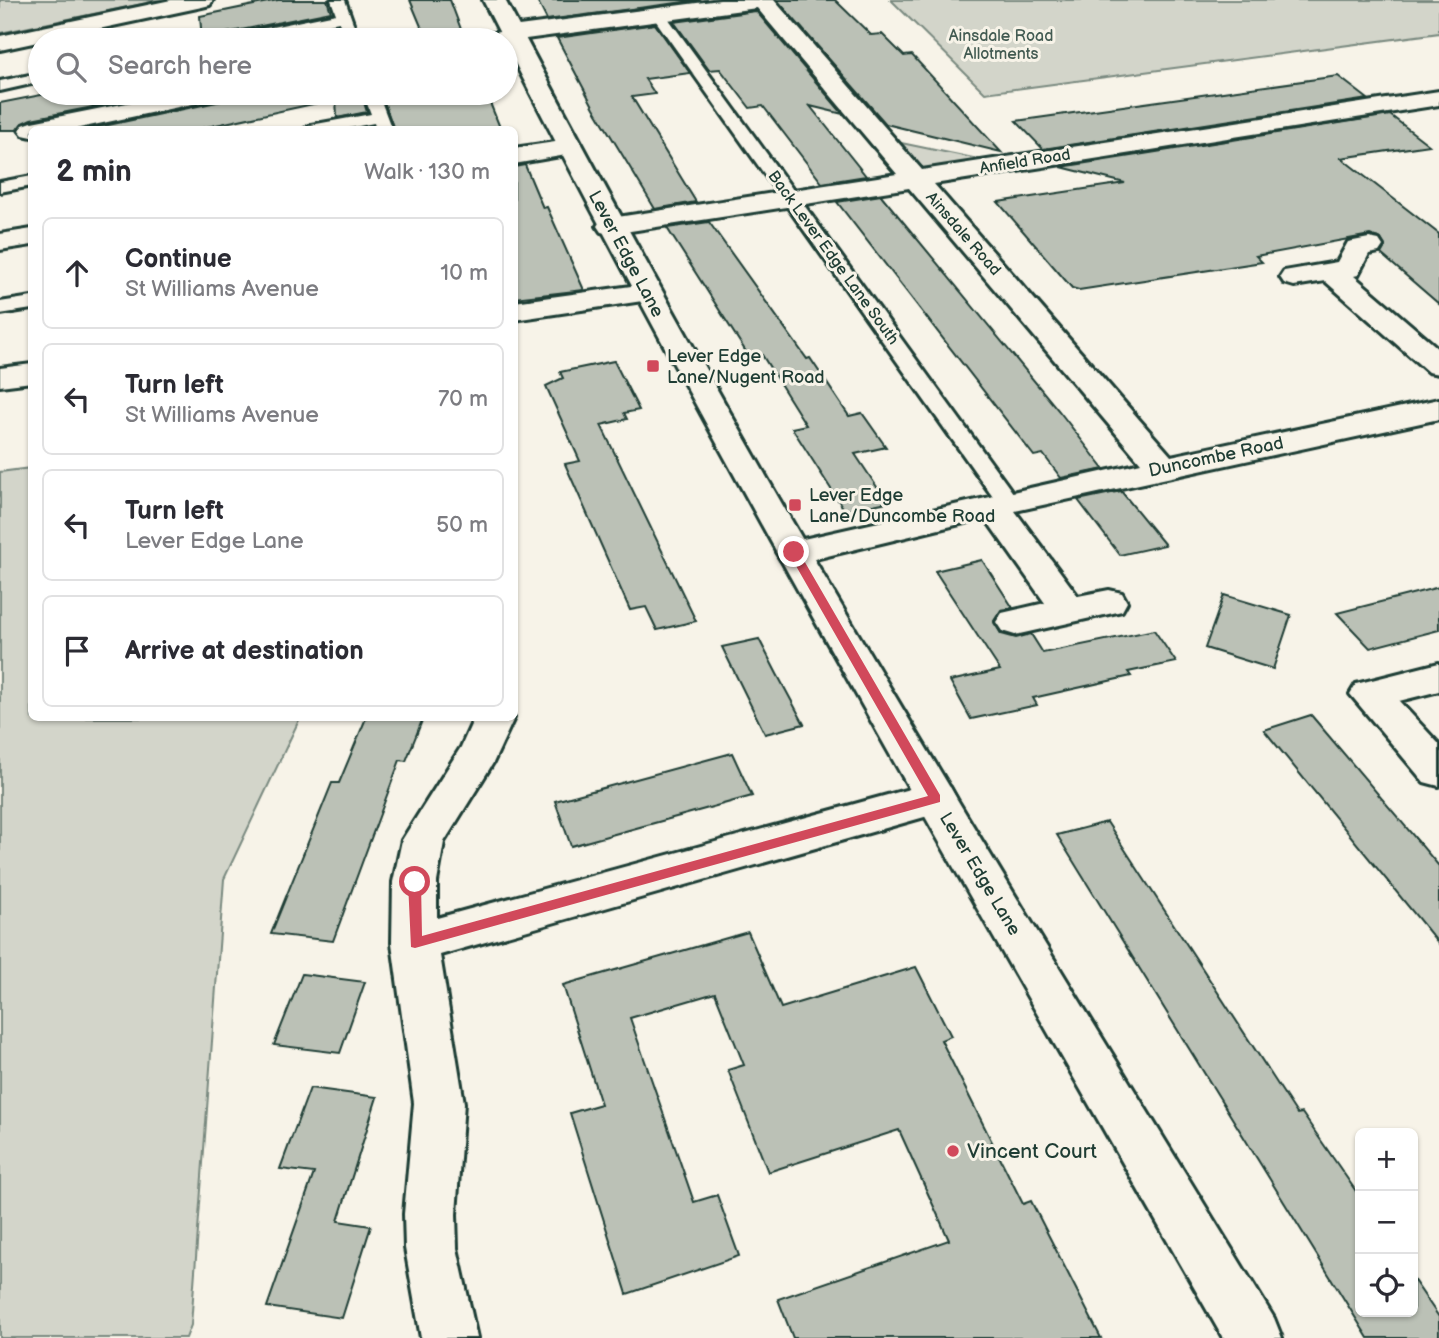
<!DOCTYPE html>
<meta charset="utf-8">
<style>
:root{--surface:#fff;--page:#f2f2f3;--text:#2b2b33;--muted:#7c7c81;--line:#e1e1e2}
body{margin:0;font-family:"Balsamiq Sans",sans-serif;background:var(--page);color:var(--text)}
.controls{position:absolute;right:21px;bottom:21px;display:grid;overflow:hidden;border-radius:10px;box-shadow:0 2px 5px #0004}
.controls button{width:63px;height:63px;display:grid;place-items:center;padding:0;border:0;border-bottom:2px solid var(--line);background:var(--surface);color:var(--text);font:35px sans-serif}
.stop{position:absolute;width:21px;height:21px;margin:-16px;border:5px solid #d1495b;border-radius:50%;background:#fff}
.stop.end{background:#d1495b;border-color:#fff;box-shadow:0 2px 7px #0008}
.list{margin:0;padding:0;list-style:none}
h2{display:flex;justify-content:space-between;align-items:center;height:91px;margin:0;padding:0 28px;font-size:30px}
h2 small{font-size:23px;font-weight:400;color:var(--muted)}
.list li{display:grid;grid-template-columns:46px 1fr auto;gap:21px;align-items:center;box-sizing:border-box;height:112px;margin:0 14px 14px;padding:0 14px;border:2px solid var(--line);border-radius:10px}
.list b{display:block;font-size:26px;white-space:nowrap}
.list p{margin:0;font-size:23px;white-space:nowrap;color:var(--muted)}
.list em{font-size:23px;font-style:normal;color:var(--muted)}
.icon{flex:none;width:38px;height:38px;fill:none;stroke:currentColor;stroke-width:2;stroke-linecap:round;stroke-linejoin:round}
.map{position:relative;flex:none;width:1439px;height:1338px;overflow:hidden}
.search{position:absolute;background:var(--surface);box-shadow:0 2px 5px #0004;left:28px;top:28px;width:490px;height:77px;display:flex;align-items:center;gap:18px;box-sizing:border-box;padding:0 24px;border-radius:38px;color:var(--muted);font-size:26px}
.panel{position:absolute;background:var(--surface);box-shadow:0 2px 5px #0004;left:28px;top:126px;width:490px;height:595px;border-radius:10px}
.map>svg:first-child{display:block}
.green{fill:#d3d5ca;stroke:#79897f;stroke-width:2}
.building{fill:#bbc1b6;stroke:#1f3d34;stroke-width:2}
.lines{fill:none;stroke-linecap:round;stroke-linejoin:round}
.lane-casing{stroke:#1f3d34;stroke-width:6}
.street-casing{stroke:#1f3d34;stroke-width:6}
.secondary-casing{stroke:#1f3d34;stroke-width:6}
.lane{fill:#f7f3e8;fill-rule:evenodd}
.street{fill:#f7f3e8;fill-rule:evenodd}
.secondary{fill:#f7f3e8;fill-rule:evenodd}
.route{fill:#d1495b}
.poi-dot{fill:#d1495b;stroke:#f7f3e8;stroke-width:2.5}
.labels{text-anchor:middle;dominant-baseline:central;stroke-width:6;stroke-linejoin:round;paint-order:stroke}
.far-park-label{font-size:16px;fill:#435b52;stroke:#f7f3e8}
.far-street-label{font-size:16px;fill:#1f3d34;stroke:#f7f3e8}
.street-label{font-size:18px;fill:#1f3d34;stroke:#f7f3e8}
.poi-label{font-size:18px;fill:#1f3d34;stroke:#f7f3e8;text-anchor:start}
.near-poi-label{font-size:21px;fill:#1f3d34;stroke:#f7f3e8;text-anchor:start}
</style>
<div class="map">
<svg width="1439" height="1338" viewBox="0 0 1439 1338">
<rect width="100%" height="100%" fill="#f7f3e8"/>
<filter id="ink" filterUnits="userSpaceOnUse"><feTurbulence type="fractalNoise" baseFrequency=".0143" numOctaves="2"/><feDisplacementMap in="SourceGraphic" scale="14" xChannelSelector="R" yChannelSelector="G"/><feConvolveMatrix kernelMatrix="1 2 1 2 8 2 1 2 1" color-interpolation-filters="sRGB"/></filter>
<g filter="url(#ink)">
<g class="green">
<polygon points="0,0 162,0 0,33"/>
<polygon points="891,0 1439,0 1439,33 985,93"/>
<polygon points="882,139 1007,165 916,179"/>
<polygon points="31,468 32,718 300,718 224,879 191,1325 186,1338 0,1338 0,472"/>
</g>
<g class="building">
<polygon points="278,0 327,0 331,12 226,33 218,40 202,40 200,16"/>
<polygon points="410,0 450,0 465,40 388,40 425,36"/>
<polygon points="537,0 700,0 547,20"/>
<polygon points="777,0 835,0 871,35 882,34 904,56 912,55 1001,152 886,124"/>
<polygon points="756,11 843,114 810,106 866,176 822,183 763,106 750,108 720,69 709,70 674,22"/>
<polygon points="655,24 690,73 645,79 655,94 632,97 696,202 655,209 594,108 557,38"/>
<polygon points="336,25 342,40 260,40"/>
<polygon points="1338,76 1368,99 1043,149 1016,121"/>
<polygon points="51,93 165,93 31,119 22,123 17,130 0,130 0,103"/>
<polygon points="226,93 361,93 367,112 337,118 336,99 193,130 85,130 221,101"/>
<polygon points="381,93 486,93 501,130 394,130"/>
<polygon points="1390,115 1429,145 1341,158 1439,234 1439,304 1381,254 1385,247 1381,239 1370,235 1256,256 1262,262 1079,290 1072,288 998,202 1125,183 1061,167"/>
<polygon points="525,165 543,208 547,207 584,290 514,298 514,167"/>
<polygon points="881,195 1059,411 1104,469 1061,478 1043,454 1034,456 837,202"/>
<polygon points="709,222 807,359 810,358 849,416 862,413 886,447 855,454 887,502 845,511 792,428 806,425 762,355 750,358 667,228"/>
<polygon points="614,361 639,410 624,413 627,419 601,425 696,621 657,630 646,607 630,610 565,464 580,461 546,386 563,378 560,372"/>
<polygon points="1121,491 1165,545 1120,555 1078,500"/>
<polygon points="982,560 1013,608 1001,610 994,621 1001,634 1016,638 1031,634 1043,653 1154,630 1176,662 1128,672 1131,676 1033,698 1037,705 971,719 950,681 1000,670 935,571"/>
<polygon points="1439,587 1439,630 1370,648 1337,613"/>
<polygon points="1224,595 1291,615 1273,669 1205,648"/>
<polygon points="759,639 777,674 804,724 765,734 722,647"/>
<polygon points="1311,715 1439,866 1439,944 1264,730"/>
<polygon points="366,718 423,718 406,761 400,760 333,941 271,934 332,783 339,783"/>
<polygon points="732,753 752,796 571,846 555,801"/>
<polygon points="1107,822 1297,1114 1302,1113 1360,1197 1360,1312 1413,1312 1413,1279 1439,1317 1439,1338 1368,1338 1057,835"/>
<polygon points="748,932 781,1008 916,967 951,1036 941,1040 1023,1204 1031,1201 1101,1338 793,1338 778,1299 949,1240 899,1130 768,1172 728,1070 744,1065 715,993 630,1018 694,1202 717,1195 739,1256 627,1294 570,1113 601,1104 563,985"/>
<polygon points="302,974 365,982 340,1053 274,1045"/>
<polygon points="310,1088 377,1097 338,1221 371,1226 342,1318 267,1307 314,1173 280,1169"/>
</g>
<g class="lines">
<g class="lane-casing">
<g id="lane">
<polygon points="331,0 345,0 359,40 345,40 339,22 248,40 220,40 227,36 336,14"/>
<polygon points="658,10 663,11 1016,497 1019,502 1016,507 1000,507 651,14"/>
<polygon points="511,30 516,31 518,34 516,37 500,40 469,40 476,36"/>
<polygon points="40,73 40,82 0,91 0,81"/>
<polygon points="363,93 378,93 392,130 376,130 374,123 339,130 303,130 311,125 371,114"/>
<polygon points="32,176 32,186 0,192 0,182"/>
<polygon points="32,297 32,309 0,314 0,302"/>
</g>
</g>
<g class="street-casing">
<g id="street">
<polygon points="171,0 213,0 210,5 202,7 0,50 0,36"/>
<polygon points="720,0 774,0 922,170 1439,91 1439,105 934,184 1171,456 1439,399 1439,419 1015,511 1078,596 1109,590 1122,593 1127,602 1122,611 1015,635 1002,631 996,622 1002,613 1045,603 985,518 794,564 781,560 776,552 781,544 1141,463 909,188 611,234 601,232 597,226 601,220 611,218 897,174 757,8 511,41 503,39 500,34 503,29 511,27"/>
<polygon points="177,93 223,93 220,98 211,100 70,130 32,130 32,137 23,135 19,130 23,125 32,122"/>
<polygon points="569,140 578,143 582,148 578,153 514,164 514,148"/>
<polygon points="32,229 32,245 0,250 0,234"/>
<polygon points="1369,238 1379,240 1383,246 1379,252 1369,254 1358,275 1354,276 1439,349 1439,374 1428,372 1325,281 1294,286 1284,283 1280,277 1284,271 1337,262 1348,242"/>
<polygon points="646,284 656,287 661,293 656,299 514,320 514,302"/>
<polygon points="32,364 32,382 0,386 0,368"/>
<polygon points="1439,663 1439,691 1399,701 1439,744 1439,786 1424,782 1350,694 1356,684"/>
<polygon points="474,718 514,718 493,763 444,842 437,882 437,918 935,782 950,787 956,798 950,809 935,814 440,955 464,1103 456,1214 457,1248 477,1338 421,1338 405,1248 404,1214 414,1103 392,943 393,882 402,840 461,747"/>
</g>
</g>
<g class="secondary-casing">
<path id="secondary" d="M483,0H505C596,172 689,342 786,511C944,783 1110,1050 1274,1318L1282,1338H1223C970,896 712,452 483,0Z"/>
</g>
<use href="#lane" class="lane"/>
<use href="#street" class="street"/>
<use href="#secondary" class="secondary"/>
</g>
</g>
<polygon class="route" points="790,550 799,552 940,795 940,802 415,948 411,947 408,882 415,877 421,882 422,936 928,796 788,552"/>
<g class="poi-dot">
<rect x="646" y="359" width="14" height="14" rx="3.5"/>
<rect x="788" y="498" width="14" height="14" rx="3.5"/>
<circle cx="953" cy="1151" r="7"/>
</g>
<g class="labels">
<g class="far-park-label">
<text x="1001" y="36">Ainsdale Road<tspan x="1001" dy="18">Allotments</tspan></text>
</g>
<g class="far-street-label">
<text transform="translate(1025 162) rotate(-9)">Anfield Road</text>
<text transform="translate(963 234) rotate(49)">Ainsdale Road</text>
<text transform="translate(833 258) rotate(54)">Back Lever Edge Lane South</text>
</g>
<g class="street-label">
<text transform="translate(626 254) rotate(62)">Lever Edge Lane</text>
<text transform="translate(1216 457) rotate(-12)">Duncombe Road</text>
<text transform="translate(980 874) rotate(59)">Lever Edge Lane</text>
</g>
<g class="poi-label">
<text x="667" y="356">Lever Edge<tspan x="667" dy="21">Lane/Nugent Road</tspan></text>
<text x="809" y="495">Lever Edge<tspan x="809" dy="21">Lane/Duncombe Road</tspan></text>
</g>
<g class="near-poi-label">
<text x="967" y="1151">Vincent Court</text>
</g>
</g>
</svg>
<div class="controls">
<button>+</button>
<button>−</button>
<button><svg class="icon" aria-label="locate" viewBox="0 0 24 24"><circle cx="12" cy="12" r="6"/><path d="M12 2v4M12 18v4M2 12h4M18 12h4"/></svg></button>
</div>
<div class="stop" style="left:415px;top:882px"></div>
<div class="stop end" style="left:794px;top:552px"></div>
<div class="search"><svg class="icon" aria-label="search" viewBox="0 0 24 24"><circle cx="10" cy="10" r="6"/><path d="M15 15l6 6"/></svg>Search here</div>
<section class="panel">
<h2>2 min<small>Walk · 130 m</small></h2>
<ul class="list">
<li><svg class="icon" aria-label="ahead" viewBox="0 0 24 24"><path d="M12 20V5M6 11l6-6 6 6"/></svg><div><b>Continue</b><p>St Williams Avenue</p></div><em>10 m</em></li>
<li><svg class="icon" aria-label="left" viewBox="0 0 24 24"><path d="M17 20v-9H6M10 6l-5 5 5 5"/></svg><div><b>Turn left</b><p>St Williams Avenue</p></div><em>70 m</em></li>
<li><svg class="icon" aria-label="left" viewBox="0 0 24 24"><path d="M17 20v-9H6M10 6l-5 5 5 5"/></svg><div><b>Turn left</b><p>Lever Edge Lane</p></div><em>50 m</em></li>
<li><svg class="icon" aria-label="arrive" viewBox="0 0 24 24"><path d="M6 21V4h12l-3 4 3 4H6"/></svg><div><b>Arrive at destination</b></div></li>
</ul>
</section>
</div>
